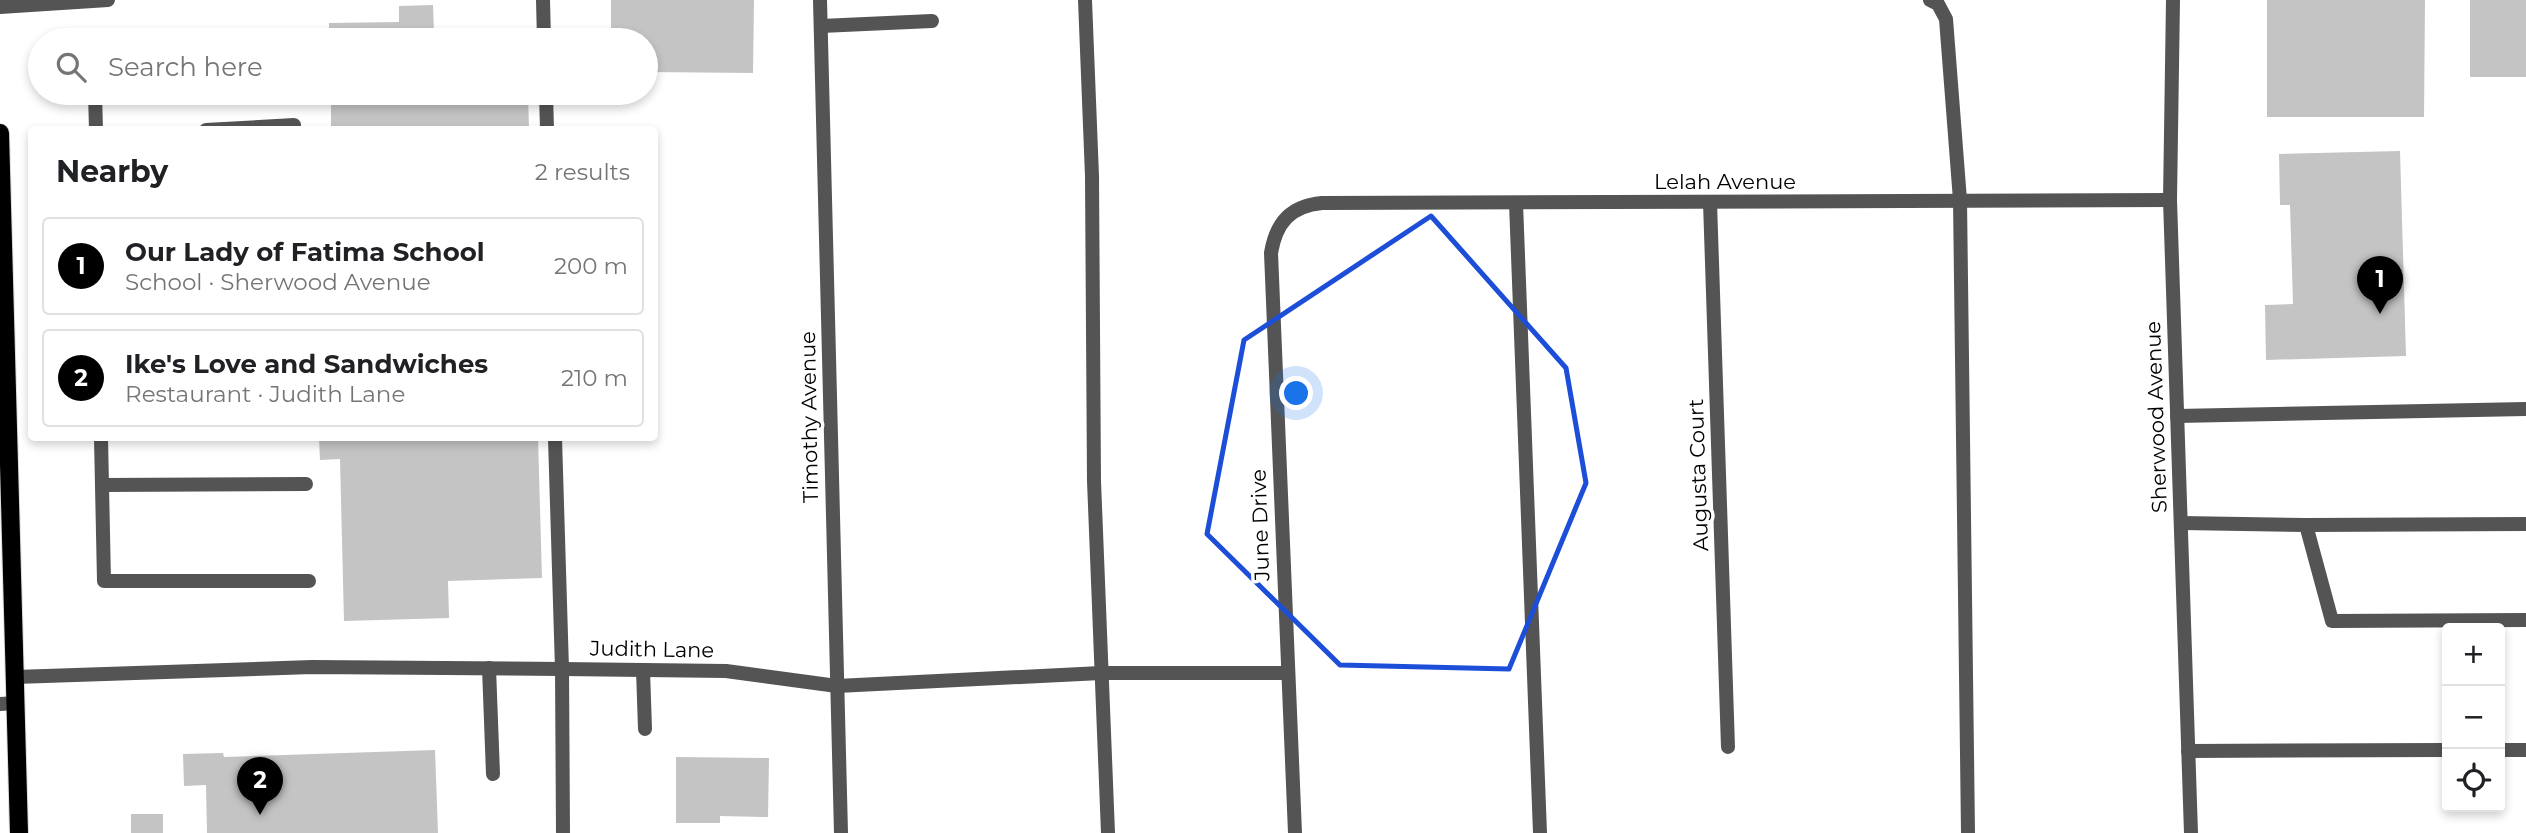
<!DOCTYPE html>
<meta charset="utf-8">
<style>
:root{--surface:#fff;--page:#f6f6f6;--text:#202124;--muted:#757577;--line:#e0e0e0;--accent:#000}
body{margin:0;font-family:Montserrat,sans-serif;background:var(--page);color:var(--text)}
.controls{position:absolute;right:21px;bottom:21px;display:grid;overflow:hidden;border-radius:7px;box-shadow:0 4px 10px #0003}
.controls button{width:63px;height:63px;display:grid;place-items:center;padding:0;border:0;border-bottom:2px solid var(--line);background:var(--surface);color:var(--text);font:35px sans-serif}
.you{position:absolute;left:1297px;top:394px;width:24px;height:24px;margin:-18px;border:5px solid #fff;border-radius:50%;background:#1a73e8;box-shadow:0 0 0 10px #1a73e833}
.badge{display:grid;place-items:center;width:46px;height:46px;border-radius:50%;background:var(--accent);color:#fff;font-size:23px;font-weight:700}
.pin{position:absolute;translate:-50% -58px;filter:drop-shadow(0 2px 4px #0008)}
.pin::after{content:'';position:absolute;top:37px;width:24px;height:21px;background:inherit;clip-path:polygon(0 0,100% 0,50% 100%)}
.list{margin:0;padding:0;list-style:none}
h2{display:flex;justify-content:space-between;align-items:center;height:91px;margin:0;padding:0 28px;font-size:30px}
h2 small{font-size:23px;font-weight:400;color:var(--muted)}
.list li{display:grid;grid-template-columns:46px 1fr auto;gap:21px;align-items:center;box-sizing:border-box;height:98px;margin:0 14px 14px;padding:0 14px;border:2px solid var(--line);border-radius:7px}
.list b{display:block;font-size:26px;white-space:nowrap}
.list p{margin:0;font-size:23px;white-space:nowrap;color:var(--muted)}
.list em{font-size:23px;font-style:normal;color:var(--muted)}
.icon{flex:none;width:38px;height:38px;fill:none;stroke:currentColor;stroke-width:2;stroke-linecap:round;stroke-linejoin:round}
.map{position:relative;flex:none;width:2526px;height:833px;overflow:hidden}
.search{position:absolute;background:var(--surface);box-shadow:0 4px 10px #0003;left:28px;top:28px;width:630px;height:77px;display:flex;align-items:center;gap:18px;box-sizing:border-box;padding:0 24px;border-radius:38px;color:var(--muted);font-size:26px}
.panel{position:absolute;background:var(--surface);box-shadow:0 4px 10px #0003;left:28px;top:126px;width:630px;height:315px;border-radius:7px}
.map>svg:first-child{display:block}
.building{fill:#c4c4c4}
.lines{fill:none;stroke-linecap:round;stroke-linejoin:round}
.primary-casing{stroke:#dbdbdb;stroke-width:20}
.lane{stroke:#545454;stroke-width:14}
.street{stroke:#545454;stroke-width:14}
.primary{stroke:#000;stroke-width:18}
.marked{fill:none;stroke:#1d4ed8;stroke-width:5;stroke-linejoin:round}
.labels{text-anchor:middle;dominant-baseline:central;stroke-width:7;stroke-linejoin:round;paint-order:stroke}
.street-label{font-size:21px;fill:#000;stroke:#fff}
</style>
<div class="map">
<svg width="2526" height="833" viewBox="0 0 2526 833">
<rect width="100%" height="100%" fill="#fff"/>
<g class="building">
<polygon points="611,0 754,0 753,73 646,72 646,40 611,40"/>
<polygon points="2267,0 2425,0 2424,117 2267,117"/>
<rect x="2470" y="0" width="56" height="77"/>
<polygon points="433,5 434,33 527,31 527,40 329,40 329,23 399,22 399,6"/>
<polygon points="331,93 528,93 529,130 331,130"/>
<polygon points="2400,151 2406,356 2266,360 2265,305 2293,304 2290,205 2280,205 2279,154"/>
<polygon points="319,438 538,438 542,578 448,581 449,618 344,621 340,459 320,460"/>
<polygon points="435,750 438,833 207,833 206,785 184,786 183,754 223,753 224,757"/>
<polygon points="676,757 769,758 768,817 720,816 720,823 676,823"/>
<rect x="131" y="814" width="32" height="19"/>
</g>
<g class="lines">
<g class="primary-casing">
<polyline id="primary" points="0,133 19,833"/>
</g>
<g class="lane">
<polyline points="543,0 544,40"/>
<polyline points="1085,0 1092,176 1094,481 1108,833"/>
<polyline points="1930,0 1938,4 1946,19 1960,200 1968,833"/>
<polyline points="0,7 108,0"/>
<polyline points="821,26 932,21"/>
<polyline points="94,40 291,39"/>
<polyline points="95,93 96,130"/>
<polyline points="546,93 547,130"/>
<polyline points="206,130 294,125"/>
<polyline points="1516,203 1540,833"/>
<polyline points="2177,416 2526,409"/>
<polyline points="101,438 104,581 309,581"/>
<polyline points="555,438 562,669 563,833"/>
<polyline points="102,485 306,484"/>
<polyline points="2181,523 2306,525 2332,621 2526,620"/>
<polyline points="2306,525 2526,524"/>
<polyline points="489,668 493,774"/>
<polyline points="643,670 645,729"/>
<polyline points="0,704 16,703"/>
<polyline points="2500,750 2526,750"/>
<polyline points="2188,751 2447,750"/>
</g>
<g class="street">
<polyline points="820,0 841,833"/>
<polyline points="2173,0 2170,200 2191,833"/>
<polyline points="1710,202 1728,747"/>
<polyline points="15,677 312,667 562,669 726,671 837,686 1101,673 1287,673"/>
<path d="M1295,833L1271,253C1276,223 1290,206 1322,203L2170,200"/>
</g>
<use href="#primary" class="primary"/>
</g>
<path class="marked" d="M1431,216L1566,368L1586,483L1509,669L1340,665L1207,534L1244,340Z"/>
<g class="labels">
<g class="street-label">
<text x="1725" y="181">Lelah Avenue</text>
<text transform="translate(809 417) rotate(-91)">Timothy Avenue</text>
<text transform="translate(2156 417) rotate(-92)">Sherwood Avenue</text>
<text transform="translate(1698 475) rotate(-92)">Augusta Court</text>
<text transform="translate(1260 525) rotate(-92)">June Drive</text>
<text transform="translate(652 649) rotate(1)">Judith Lane</text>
</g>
</g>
</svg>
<div class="controls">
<button>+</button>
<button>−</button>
<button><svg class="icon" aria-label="locate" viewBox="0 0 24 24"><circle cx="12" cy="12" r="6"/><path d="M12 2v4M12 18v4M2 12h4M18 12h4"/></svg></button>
</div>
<div class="you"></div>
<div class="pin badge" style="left:2380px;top:314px">1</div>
<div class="pin badge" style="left:260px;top:815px">2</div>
<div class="search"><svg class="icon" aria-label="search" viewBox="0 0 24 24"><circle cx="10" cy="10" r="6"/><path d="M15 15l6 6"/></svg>Search here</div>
<section class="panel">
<h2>Nearby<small>2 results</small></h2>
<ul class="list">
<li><span class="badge">1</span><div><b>Our Lady of Fatima School</b><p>School · Sherwood Avenue</p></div><em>200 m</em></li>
<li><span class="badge">2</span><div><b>Ike's Love and Sandwiches</b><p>Restaurant · Judith Lane</p></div><em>210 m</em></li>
</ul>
</section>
</div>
